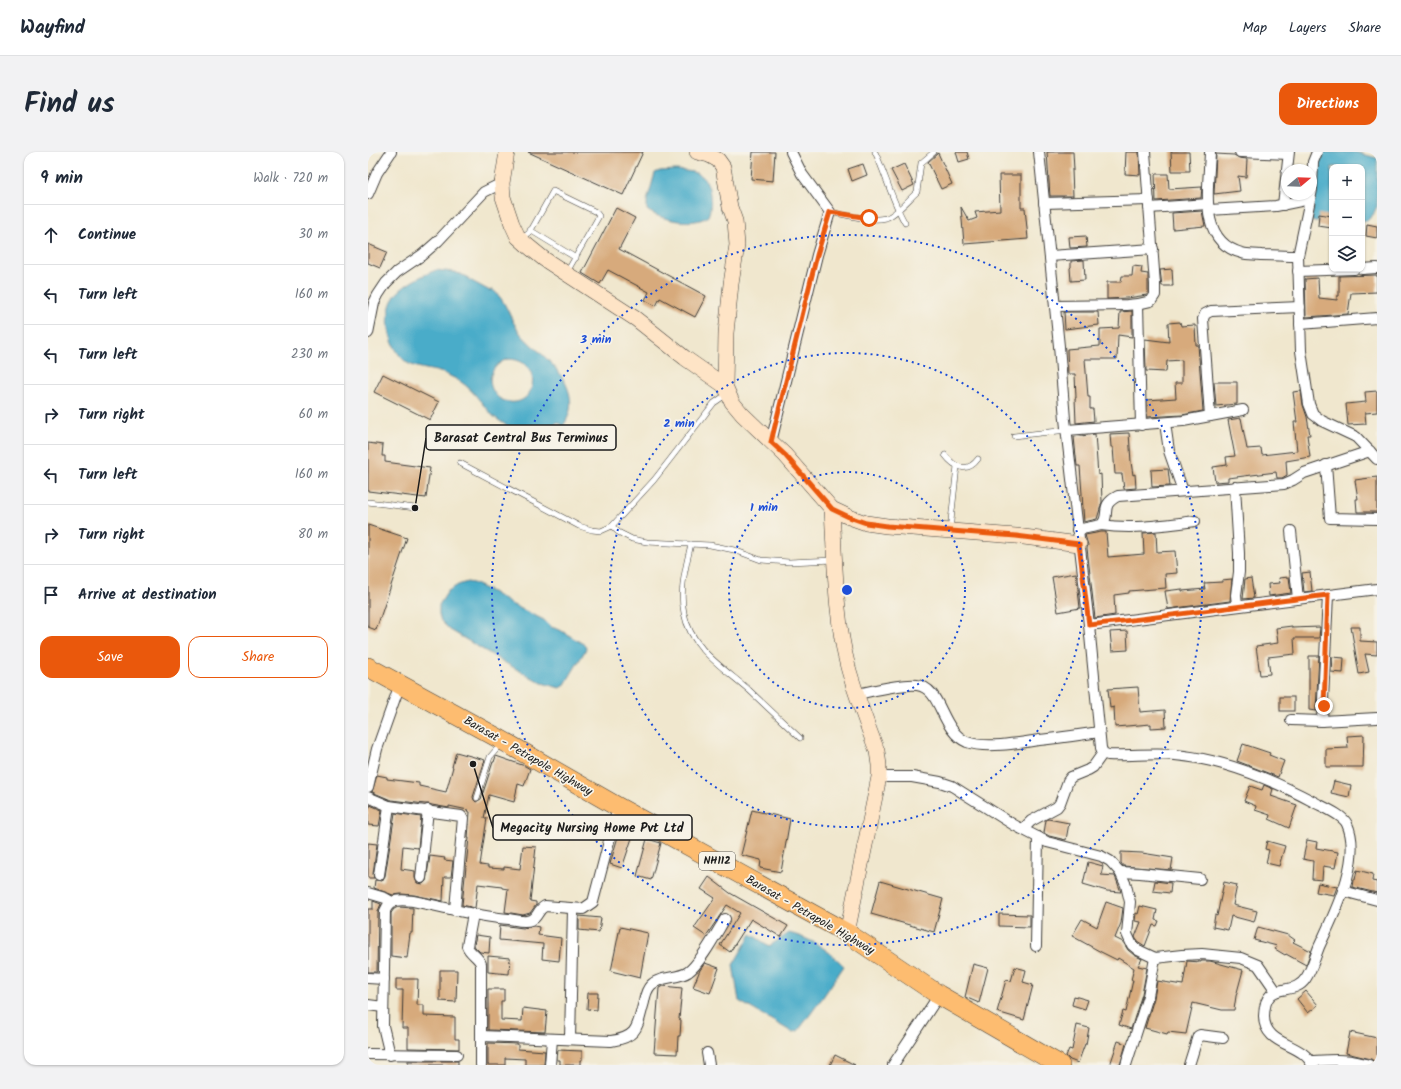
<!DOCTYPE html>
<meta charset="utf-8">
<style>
:root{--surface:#fff;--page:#f2f2f3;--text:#1f2937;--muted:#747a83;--line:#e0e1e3;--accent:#ea580c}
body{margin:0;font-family:Kalam,sans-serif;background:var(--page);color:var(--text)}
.controls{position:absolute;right:12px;top:12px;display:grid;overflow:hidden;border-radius:8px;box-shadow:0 1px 3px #0004}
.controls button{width:36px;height:36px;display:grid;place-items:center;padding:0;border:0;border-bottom:1px solid var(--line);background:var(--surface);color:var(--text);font:20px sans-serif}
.compass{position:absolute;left:913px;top:12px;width:36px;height:36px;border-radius:50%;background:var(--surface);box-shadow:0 1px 3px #0004;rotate:71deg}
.stop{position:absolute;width:12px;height:12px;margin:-9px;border:3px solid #ea580c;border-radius:50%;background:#fff}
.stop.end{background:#ea580c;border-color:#fff;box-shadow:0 1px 4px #0008}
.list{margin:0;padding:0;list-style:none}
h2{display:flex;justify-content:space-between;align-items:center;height:52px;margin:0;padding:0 16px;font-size:17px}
h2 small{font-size:13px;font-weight:400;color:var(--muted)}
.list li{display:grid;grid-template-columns:26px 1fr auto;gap:12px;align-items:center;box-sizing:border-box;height:60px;padding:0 16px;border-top:1px solid var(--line)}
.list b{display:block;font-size:15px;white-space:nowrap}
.list em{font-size:13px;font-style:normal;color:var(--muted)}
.actions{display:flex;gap:8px;padding:12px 16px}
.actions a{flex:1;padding:9px 0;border:1px solid var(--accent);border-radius:12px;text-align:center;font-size:14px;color:var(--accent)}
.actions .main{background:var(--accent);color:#fff}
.icon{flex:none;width:22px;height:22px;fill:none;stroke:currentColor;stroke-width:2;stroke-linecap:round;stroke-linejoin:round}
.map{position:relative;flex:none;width:1009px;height:913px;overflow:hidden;border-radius:12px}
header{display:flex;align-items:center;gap:24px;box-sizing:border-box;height:56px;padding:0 20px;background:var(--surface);border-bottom:1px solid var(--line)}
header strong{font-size:19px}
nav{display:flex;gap:22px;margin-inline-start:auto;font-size:14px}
.intro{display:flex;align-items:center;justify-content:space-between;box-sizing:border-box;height:96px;padding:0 24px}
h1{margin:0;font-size:28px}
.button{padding:10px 18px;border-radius:12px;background:var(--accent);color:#fff;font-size:14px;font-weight:700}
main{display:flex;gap:24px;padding:0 24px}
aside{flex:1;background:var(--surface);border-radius:12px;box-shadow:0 1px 3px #0004}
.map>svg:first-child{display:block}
.water{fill:#4aacc9;stroke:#336472;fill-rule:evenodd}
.building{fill:#d7aa7c}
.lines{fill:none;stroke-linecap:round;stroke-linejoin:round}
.lane-casing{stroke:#3c3a37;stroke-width:6}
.street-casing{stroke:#3c3a37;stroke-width:12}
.secondary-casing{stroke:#3c3a37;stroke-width:16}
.highway-casing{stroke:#3c3a37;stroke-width:20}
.lane{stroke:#fff;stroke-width:5}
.street{stroke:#fff;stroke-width:10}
.secondary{stroke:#fee4c6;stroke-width:15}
.highway{stroke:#fdbc70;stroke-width:19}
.route{stroke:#ea580c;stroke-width:5}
.ring{fill:none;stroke:#1d4ed8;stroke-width:2;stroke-dasharray:2 4}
.labels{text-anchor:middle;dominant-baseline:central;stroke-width:3.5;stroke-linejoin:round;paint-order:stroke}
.shield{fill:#f7f3e8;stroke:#5e5c59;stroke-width:1}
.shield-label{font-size:11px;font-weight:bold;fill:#1c1c1c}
.street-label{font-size:12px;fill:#1c1c1c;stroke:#f7f3e8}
.centre{fill:#1d4ed8;stroke:#f7f3e8;stroke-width:2}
.ring-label{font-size:12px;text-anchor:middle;font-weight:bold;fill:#1d4ed8;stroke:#f7f3e8;stroke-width:3.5;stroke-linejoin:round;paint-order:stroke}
.leader{fill:none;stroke:#1c1c1c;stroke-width:1.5}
.callout-dot{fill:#1c1c1c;stroke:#f7f3e8;stroke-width:1.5}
.callout{fill:#f7f3e8;stroke:#1c1c1c;stroke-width:1.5}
.callout-label{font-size:13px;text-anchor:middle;font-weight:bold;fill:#1c1c1c}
</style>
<header>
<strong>Wayfind</strong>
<nav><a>Map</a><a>Layers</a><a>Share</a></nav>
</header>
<div class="intro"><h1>Find us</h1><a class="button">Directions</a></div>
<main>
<aside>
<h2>9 min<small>Walk · 720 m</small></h2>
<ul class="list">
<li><svg class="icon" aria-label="ahead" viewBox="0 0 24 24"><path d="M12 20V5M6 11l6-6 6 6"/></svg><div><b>Continue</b></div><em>30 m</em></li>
<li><svg class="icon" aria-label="left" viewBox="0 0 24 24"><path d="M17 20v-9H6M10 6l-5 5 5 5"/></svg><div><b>Turn left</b></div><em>160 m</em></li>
<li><svg class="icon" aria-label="left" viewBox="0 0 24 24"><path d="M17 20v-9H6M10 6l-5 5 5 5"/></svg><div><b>Turn left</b></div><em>230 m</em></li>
<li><svg class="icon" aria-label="right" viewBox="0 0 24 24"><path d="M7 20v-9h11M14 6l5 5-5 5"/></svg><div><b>Turn right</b></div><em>60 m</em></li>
<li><svg class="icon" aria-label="left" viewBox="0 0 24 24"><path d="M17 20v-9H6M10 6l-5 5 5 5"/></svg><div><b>Turn left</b></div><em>160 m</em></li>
<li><svg class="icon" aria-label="right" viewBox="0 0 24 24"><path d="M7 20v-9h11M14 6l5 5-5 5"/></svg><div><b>Turn right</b></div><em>80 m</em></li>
<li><svg class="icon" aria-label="arrive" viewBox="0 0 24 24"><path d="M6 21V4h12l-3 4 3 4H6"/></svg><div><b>Arrive at destination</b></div></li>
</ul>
<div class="actions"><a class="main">Save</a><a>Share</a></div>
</aside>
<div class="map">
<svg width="1009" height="913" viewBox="0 0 1009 913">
<rect width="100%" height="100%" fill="#f7f3e8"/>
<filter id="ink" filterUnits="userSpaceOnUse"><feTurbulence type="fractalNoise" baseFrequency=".025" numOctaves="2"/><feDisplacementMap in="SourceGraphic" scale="8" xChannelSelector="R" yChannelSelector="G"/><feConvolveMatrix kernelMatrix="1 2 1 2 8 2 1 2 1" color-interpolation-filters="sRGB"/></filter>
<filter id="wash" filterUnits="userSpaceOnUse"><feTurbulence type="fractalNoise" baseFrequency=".012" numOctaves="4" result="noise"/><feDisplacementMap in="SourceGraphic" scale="16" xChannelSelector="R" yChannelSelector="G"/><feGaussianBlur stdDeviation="0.9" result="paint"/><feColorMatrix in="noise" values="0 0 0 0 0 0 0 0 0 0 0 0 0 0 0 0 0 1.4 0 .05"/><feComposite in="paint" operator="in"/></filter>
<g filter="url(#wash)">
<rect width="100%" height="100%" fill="#f0e7ce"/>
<g class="water">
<polygon points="955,0 987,0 1009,6 1009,54 1005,63 999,69 994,69 994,15 964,15 964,69 943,69 952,8"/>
<path d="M308,18C328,20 339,20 342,42C343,50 343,57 340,64C327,75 292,68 279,58V49L287,21L292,19Z"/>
<path d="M68,118L86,120L100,125V127L122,139L124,137C139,149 141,166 152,181C159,190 168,196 176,204C196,223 213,248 195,274L190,270L188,271L186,274L190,279C172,294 156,286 139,274C134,270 128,267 124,263C114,252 105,238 93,230C85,225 77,221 68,219C59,217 50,216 41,212C23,201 15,168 24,149C31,134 53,124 68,118ZM140,207C175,207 170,254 141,250C136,249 131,247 128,243C116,229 124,212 140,207Z"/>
<polygon points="99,430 105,431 124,440 141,451 176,468 183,475 192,478 217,493 218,497 196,534 192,536 174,531 141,513 82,478 73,469 71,462 71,453 80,439 90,433"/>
<path d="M421,781C444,787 458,796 476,814L455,845L430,879L424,880L371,849L365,813L383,782L401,794Z"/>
</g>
<g id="blocks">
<g class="building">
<polygon points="160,0 275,0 255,43"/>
<polygon points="385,0 407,0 405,29 383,27"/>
<polygon points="588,0 599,0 601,7 591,10"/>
<polygon points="679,0 705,0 706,18 704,18 705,44 682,44"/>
<polygon points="758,0 771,0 772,23 757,22"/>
<polygon points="803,0 821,0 822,19 804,19"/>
<polygon points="570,1 584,32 573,37 560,10"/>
<polygon points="848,2 866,3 871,6 879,7 878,25 870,24 872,39 846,42"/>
<polygon points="495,12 499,23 484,29 480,17"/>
<polygon points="536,12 546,33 534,39 523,18"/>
<polygon points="787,22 800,22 801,37 834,35 833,46 788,49"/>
<polygon points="631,23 653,23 653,56 657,56 660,87 596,92 593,55 601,69 609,66 607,60 632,58"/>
<polygon points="248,56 267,66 251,97 338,144 327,165 292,146 288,154 277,148 281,140 240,118 232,132 214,121"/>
<polygon points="834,59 837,74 805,77 804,61"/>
<polygon points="951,62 964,64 964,76 950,74"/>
<polygon points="999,72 1009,74 1009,86 998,84"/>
<polygon points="718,84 719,95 702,96 701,85"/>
<polygon points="0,92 19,100 12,116 0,111"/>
<polygon points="716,108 717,128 703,129 702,116 703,115 703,109"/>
<polygon points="765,114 774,115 773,121 780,122 780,141 779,143 759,146 739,147 739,130 753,130 754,124 764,124"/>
<polygon points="804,117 805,134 794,134 792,118"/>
<polygon points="1009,123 1009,140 983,141 980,162 938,165 937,127 950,126 951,146 969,148 969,144 971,144 971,124"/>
<polygon points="764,159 764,185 750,183 749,207 717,207 720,245 722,245 722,257 725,257 726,269 708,271 707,246 708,246 707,222 700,222 699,197 732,194 732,177 751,176 752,160"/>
<polygon points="696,160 730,160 731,173 697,177"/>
<polygon points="812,170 813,174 827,173 828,193 830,193 835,259 814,263 779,265 779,248 808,246 807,231 814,231 814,208 799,209 798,220 778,219 777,187 801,190 800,171"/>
<polygon points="15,222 71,250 62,268 6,240"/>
<polygon points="846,230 869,230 869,252 848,254"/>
<polygon points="933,239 935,253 939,265 942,283 939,283 942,305 918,309 919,323 914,326 909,326 908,320 860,326 860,329 847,330 845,315 859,313 858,305 867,304 860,268 873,266 879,297 893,296 894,303 929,299 926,270 929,270 925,240"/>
<polygon points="1009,239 1009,260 997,261 998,272 980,273 978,252 998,250 997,240"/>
<polygon points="761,281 763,310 765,323 767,322 768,336 756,337 754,322 747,322 745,295 743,295 742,282"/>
<polygon points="727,282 730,323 733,322 734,350 729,367 716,370 712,314 709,314 706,285"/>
<polygon points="0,291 15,293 14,304 17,304 17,310 62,316 58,346 0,339"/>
<polygon points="800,317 802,334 784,335 783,318"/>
<polygon points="1009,325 1009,360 989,360 988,347 990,347 987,328"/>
<polygon points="0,373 39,386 8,478 0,475"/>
<polygon points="733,380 738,380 740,405 776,402 775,381 788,380 789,400 807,399 809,421 797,422 798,436 761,439 761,441 746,443 747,463 727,466 719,396 720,393 717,383"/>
<polygon points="942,420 944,439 936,440 934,421"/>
<polygon points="708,421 712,456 690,460 684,425"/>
<polygon points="921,425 923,441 901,444 900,432 912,431 911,426"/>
<polygon points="883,426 886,446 875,447 877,427"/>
<polygon points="864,427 862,449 800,457 797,439 814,437 814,439 837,437 836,431 854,430 854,428"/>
<polygon points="924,474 924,476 952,475 951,486 926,486 927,502 900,505 902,522 892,523 888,494 910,491 908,476"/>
<polygon points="983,475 992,475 992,489 1009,490 1009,503 997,502 1001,520 991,522"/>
<polygon points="759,479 760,498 744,499 742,480"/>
<polygon points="941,504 951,504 948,559 941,558"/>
<polygon points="964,505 976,506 975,521 963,520"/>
<polygon points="770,535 772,560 797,558 798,575 783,576 783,572 747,575 746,555 742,556 740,537"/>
<rect x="912" y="545" width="14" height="14"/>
<polygon points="996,583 995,615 958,615 958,597 980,596 979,584"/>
<polygon points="875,592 902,601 901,603 916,609 910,625 869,609"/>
<polygon points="88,600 117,608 105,645 106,648 108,650 113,647 125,610 126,610 128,604 157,614 162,617 156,634 150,632 146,650 121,643 116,666 119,666 112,713 120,714 120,716 136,717 136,715 152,717 155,694 168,695 162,749 168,750 168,753 162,761 155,763 137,760 140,737 134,736 134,735 110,732 107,756 94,753 101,686 100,686 102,660 99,659 100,658 81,654 81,656 64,653 61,652 57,652 23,648 4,640 9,623 19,625 19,627 51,631 51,634 78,640 85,615 84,615"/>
<polygon points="966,629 983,633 981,645 963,641"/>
<polygon points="896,633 905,637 903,644 929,653 921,676 901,667 902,663 887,658 888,654 876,649 882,634 894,638"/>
<polygon points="2,653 14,658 11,674 0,673 0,655 2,655"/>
<polygon points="384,658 422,667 413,720 392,716 393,708 373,703"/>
<polygon points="27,661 53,665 50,696 35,694 33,717 47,719 47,726 49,731 55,732 58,729 62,704 77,706 76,708 85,709 83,725 76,725 75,749 46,743 33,742 25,743 6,736 7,728 14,729 17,724"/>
<polygon points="680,667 701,671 698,688 681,684 676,681 678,668"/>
<polygon points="252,678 265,683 254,716 242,712"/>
<polygon points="279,687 293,691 283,728 269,724"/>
<polygon points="939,688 949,690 948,696 970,700 967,716 955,714 954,728 944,727 945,709 935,707"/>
<polygon points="899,689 917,694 911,714 898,711 901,698 897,697"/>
<polygon points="0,691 9,692 5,722 6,726 0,726"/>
<polygon points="753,700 774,701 805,706 803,718 755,714 753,711"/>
<polygon points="720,710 735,714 733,723 747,724 753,740 739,739 715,732"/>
<polygon points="989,718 1005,722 1004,729 1009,730 1009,741 984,735 985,728 987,728"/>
<polygon points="341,725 362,741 420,774 413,785 383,767 362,800 352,793 372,761 359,753 338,784 326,776 347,746 333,737"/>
<polygon points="512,729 575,747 566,780 503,762"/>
<polygon points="787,729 803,731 802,741 785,739"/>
<polygon points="856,730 869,733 865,753 889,759 886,770 863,764 860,778 845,775 847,763 849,764"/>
<polygon points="950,731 969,735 966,743 948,740"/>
<polygon points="5,749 13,752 10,759 9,820 0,820 0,757 5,757"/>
<polygon points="738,750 755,756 753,771 747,786 755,790 760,798 766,803 774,807 770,814 779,816 774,842 763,877 751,873 755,859 758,860 765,828 763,828 766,816 750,806 749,808 733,800 704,784 714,767 729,775"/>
<polygon points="772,754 789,758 787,768 791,769 789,774 785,773 777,794 769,789 767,785 773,770 767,769 768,761 770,762"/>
<polygon points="30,755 45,756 44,781 42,781 39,806 23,804 23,761 26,757"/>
<polygon points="631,762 662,763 662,775 631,774"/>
<polygon points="211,764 233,766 231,780 211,778"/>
<polygon points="132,773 155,776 166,774 171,775 170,783 193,786 191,809 174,807 175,792 131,788"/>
<polygon points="252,775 280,781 272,826 243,819"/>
<polygon points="890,775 920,783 927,788 925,790 943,799 938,813 918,802 917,803 907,797 909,794 886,788"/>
<polygon points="108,783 122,785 121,801 112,800 107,795 106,793"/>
<polygon points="120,804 142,806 141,822 120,820"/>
<polygon points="819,809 833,810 833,809 842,809 875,818 868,844 866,858 854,858 825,851 818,882 800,880 799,882 777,876 786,846 789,829 815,833"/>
<polygon points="337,811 351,816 342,841 325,835 332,818"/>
<polygon points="605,812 620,816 611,851 597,845"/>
<polygon points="647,815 658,818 655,830 665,833 656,868 629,860 638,828 643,829"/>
<polygon points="72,818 89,818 88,850 72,849"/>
<polygon points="28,827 50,827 49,853 56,853 56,864 87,865 87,887 91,887 91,897 40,896 40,876 34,876 35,838 28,838"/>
<polygon points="295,834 314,836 311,867 313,868 312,884 310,884 309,902 286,901 291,836"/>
<polygon points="120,837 136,837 136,849 133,849 133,868 154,869 155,856 179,859 177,880 120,878"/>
<polygon points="938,839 950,853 940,861 929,847"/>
<polygon points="220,841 230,841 229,858 219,857"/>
<polygon points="706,844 720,848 717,857 704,853"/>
<polygon points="709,873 721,876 718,892 717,892 710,911 702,908 698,904 701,897 704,898"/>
<polygon points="982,880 1009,886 1009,913 1007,913 1006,909 1003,907 978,901"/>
<polygon points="750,889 758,892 752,913 742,913"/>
<polygon points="120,891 150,892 150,897 177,899 176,913 157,913 157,907 137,906 137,913 120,913"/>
<polygon points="190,898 214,899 214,908 212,908 212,913 192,913 192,908 189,908"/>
<polygon points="467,903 487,913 462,913"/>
<rect x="40" y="909" width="50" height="4"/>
</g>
</g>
</g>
<g filter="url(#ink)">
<use href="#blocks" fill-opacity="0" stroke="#3c3a37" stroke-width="1"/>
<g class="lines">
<g class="lane-casing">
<g id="lane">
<path d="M507,0C518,23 524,49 537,71"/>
<path d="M462,60C478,63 502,70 518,66C528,63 541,47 549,40L553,11L566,0"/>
<polyline points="162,78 208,106"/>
<polyline points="154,87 162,80 185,39 228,60 231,64 199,120"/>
<polyline points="646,284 699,278"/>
<path d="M577,303C586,315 599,322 610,307"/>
<polyline points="92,311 211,374 224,378 233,379 244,374 286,328 346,251 359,242"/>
<polyline points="0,350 47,356"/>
<polyline points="244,374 250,380 264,387 279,390 342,393 366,398 393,408 421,410 466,408"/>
<polyline points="582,378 589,314"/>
<path d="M323,392C318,414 311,438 316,461C323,497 356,516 381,538C398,554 415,570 432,586"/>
<polyline points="109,646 122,605 134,591"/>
</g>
</g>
<g class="street-casing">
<g id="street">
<path d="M671,0L691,194L697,267L721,473L733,596L735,601L740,603C762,604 785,601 807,603C856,607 903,627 946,650C955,655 975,663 979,672C995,707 966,762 951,795C947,805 944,817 938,826C925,847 897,825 896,864C896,895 935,890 944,913"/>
<path d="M842,0C841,34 829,90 874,101C880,103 887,102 893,103C905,103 917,104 930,104"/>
<polyline points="872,0 920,2"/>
<polyline points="949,0 945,10 944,38 930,104 933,199 941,252 945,262 954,269 988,285 1009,307"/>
<polyline points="0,42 9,21 23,0"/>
<polyline points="676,51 781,48"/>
<polyline points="915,53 921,0"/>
<polyline points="781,56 840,52"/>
<polyline points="841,58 908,54 942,47"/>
<polyline points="682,104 785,97"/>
<polyline points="994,117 1009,116"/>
<polyline points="930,119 986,117"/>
<polyline points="770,152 773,273"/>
<polyline points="687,154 759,153 770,152 783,149 787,143 787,132 777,0"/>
<polyline points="932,172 1009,166"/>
<polyline points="0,181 6,151 10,143 18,131 29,120 54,103 70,89 116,40 134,31"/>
<polyline points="842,264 836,181 835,167 837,162 843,159 932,155"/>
<polyline points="797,271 801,299 815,339"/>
<polyline points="699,278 815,269 875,258"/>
<polyline points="403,290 449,103 462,60 434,22 423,0"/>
<polyline points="958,313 962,366 1009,367"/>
<polyline points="867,335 871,401 871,420 868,443 869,454"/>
<path d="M733,373C764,378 796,373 827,369"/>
<path d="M709,378L733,373C744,363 730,354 750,344L916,332L925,328L936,321L1002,299"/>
<polyline points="923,379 930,447"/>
<polyline points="721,473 1009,437"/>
<path d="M489,542C504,539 535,531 549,533C574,536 572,578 599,590C617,597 652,591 671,588C691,586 711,583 731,580"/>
<polyline points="923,568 954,569 1009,566"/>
<polyline points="954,569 960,443"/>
<polyline points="511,625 544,625 572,630 584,634 646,673 679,690 733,704 742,709 752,720 758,733 762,750 759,782 764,793 770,798 787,806 814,803 834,802 873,806 890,813 908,839"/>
<polyline points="0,635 9,597 32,532"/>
<polyline points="0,645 21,654 93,664 95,666 87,757"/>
<polyline points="655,677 663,669 689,655 692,651 700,629 703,625 720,618 725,615 735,601"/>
<polyline points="752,720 772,721 832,727"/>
<polyline points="11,723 21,654"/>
<polyline points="53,726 60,658"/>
<polyline points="975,739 1009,748"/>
<polyline points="0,741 17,746 24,750"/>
<path d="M105,762L99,794C102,802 110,804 113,812V913"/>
<polyline points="668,794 670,685"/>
<polyline points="0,826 16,827"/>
<polyline points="0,853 15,855"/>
<path d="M113,884L243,889C271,885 269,874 276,850C277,844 279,837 283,833C292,824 310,827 320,820C332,812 349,780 357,767"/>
<polyline points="202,887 205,757"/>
<polyline points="339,901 341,913"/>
<polyline points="0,902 89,903"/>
<path d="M22,903L15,874L17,759C22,746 34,748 45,749C77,755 109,765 141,767C148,768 156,771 163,768C170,766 169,758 177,754L215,757L225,750L250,655"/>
<path d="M943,909C963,908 981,906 1001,913"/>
<polyline points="182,913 184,887"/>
<polyline points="525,913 571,843"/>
<polyline points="758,913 780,844 787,806"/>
<polyline points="821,913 830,884 832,883 855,886"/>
</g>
</g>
<g class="secondary-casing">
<g id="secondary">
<polyline points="139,0 134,31 135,45 144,72 150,85 160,94 176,107 268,167 317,206 357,234"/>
<polyline points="329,0 341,3 350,8 355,15 362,55 367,69 369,93 363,132 358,181 357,234 364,250 374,262 417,303 464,357 481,365 498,371 519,374 648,384 711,392"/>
<path d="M464,357C467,408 467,466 480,515C488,544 499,572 509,599L511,613V625L479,781"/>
</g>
</g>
<g class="highway-casing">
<polyline id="highway" points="0,515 130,586 250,655 479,781 571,843 692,913"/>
</g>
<use href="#lane" class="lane"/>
<use href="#street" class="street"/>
<use href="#secondary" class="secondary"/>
<use href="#highway" class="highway"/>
</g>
</g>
<g class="lines" filter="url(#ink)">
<path class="route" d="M501,66L462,60L449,103L403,290L417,303L464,357L481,365L498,371L519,374L648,384L711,392L721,473C801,464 880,453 960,443L956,554"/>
</g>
<g class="ring">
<circle cx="479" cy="438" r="118"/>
<circle cx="479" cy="438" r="237"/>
<circle cx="479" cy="438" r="355"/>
</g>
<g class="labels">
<rect class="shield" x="331" y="700" width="36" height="18" rx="3"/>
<g class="shield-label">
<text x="349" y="709">NH112</text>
</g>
<g class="street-label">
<text transform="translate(160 604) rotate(30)">Barasat - Petrapole Highway</text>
<text transform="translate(442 763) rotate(30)">Barasat - Petrapole Highway</text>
</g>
</g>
<circle cx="479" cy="438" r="6" class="centre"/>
<g class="ring-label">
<text x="228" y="191">3 min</text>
<text x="311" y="275">2 min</text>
<text x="396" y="359">1 min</text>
</g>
<path class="leader" d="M47 356L58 286M105 612L125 676"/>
<g class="callout-dot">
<circle cx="47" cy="356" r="4"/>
<circle cx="105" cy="612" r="4"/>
</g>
<g class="callout">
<rect x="58" y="273" width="190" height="25" rx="4"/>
<rect x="125" y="663" width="199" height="25" rx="4"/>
</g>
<g class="callout-label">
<text x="153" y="290">Barasat Central Bus Terminus</text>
<text x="224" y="680">Megacity Nursing Home Pvt Ltd</text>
</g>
</svg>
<div class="controls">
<button>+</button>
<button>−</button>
<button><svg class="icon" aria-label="layers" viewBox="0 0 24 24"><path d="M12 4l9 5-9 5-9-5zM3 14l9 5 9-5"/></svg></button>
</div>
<svg class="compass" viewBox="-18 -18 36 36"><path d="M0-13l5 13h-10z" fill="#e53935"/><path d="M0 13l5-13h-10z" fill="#747a83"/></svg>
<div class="stop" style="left:501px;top:66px"></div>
<div class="stop end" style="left:956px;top:554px"></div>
</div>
</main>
